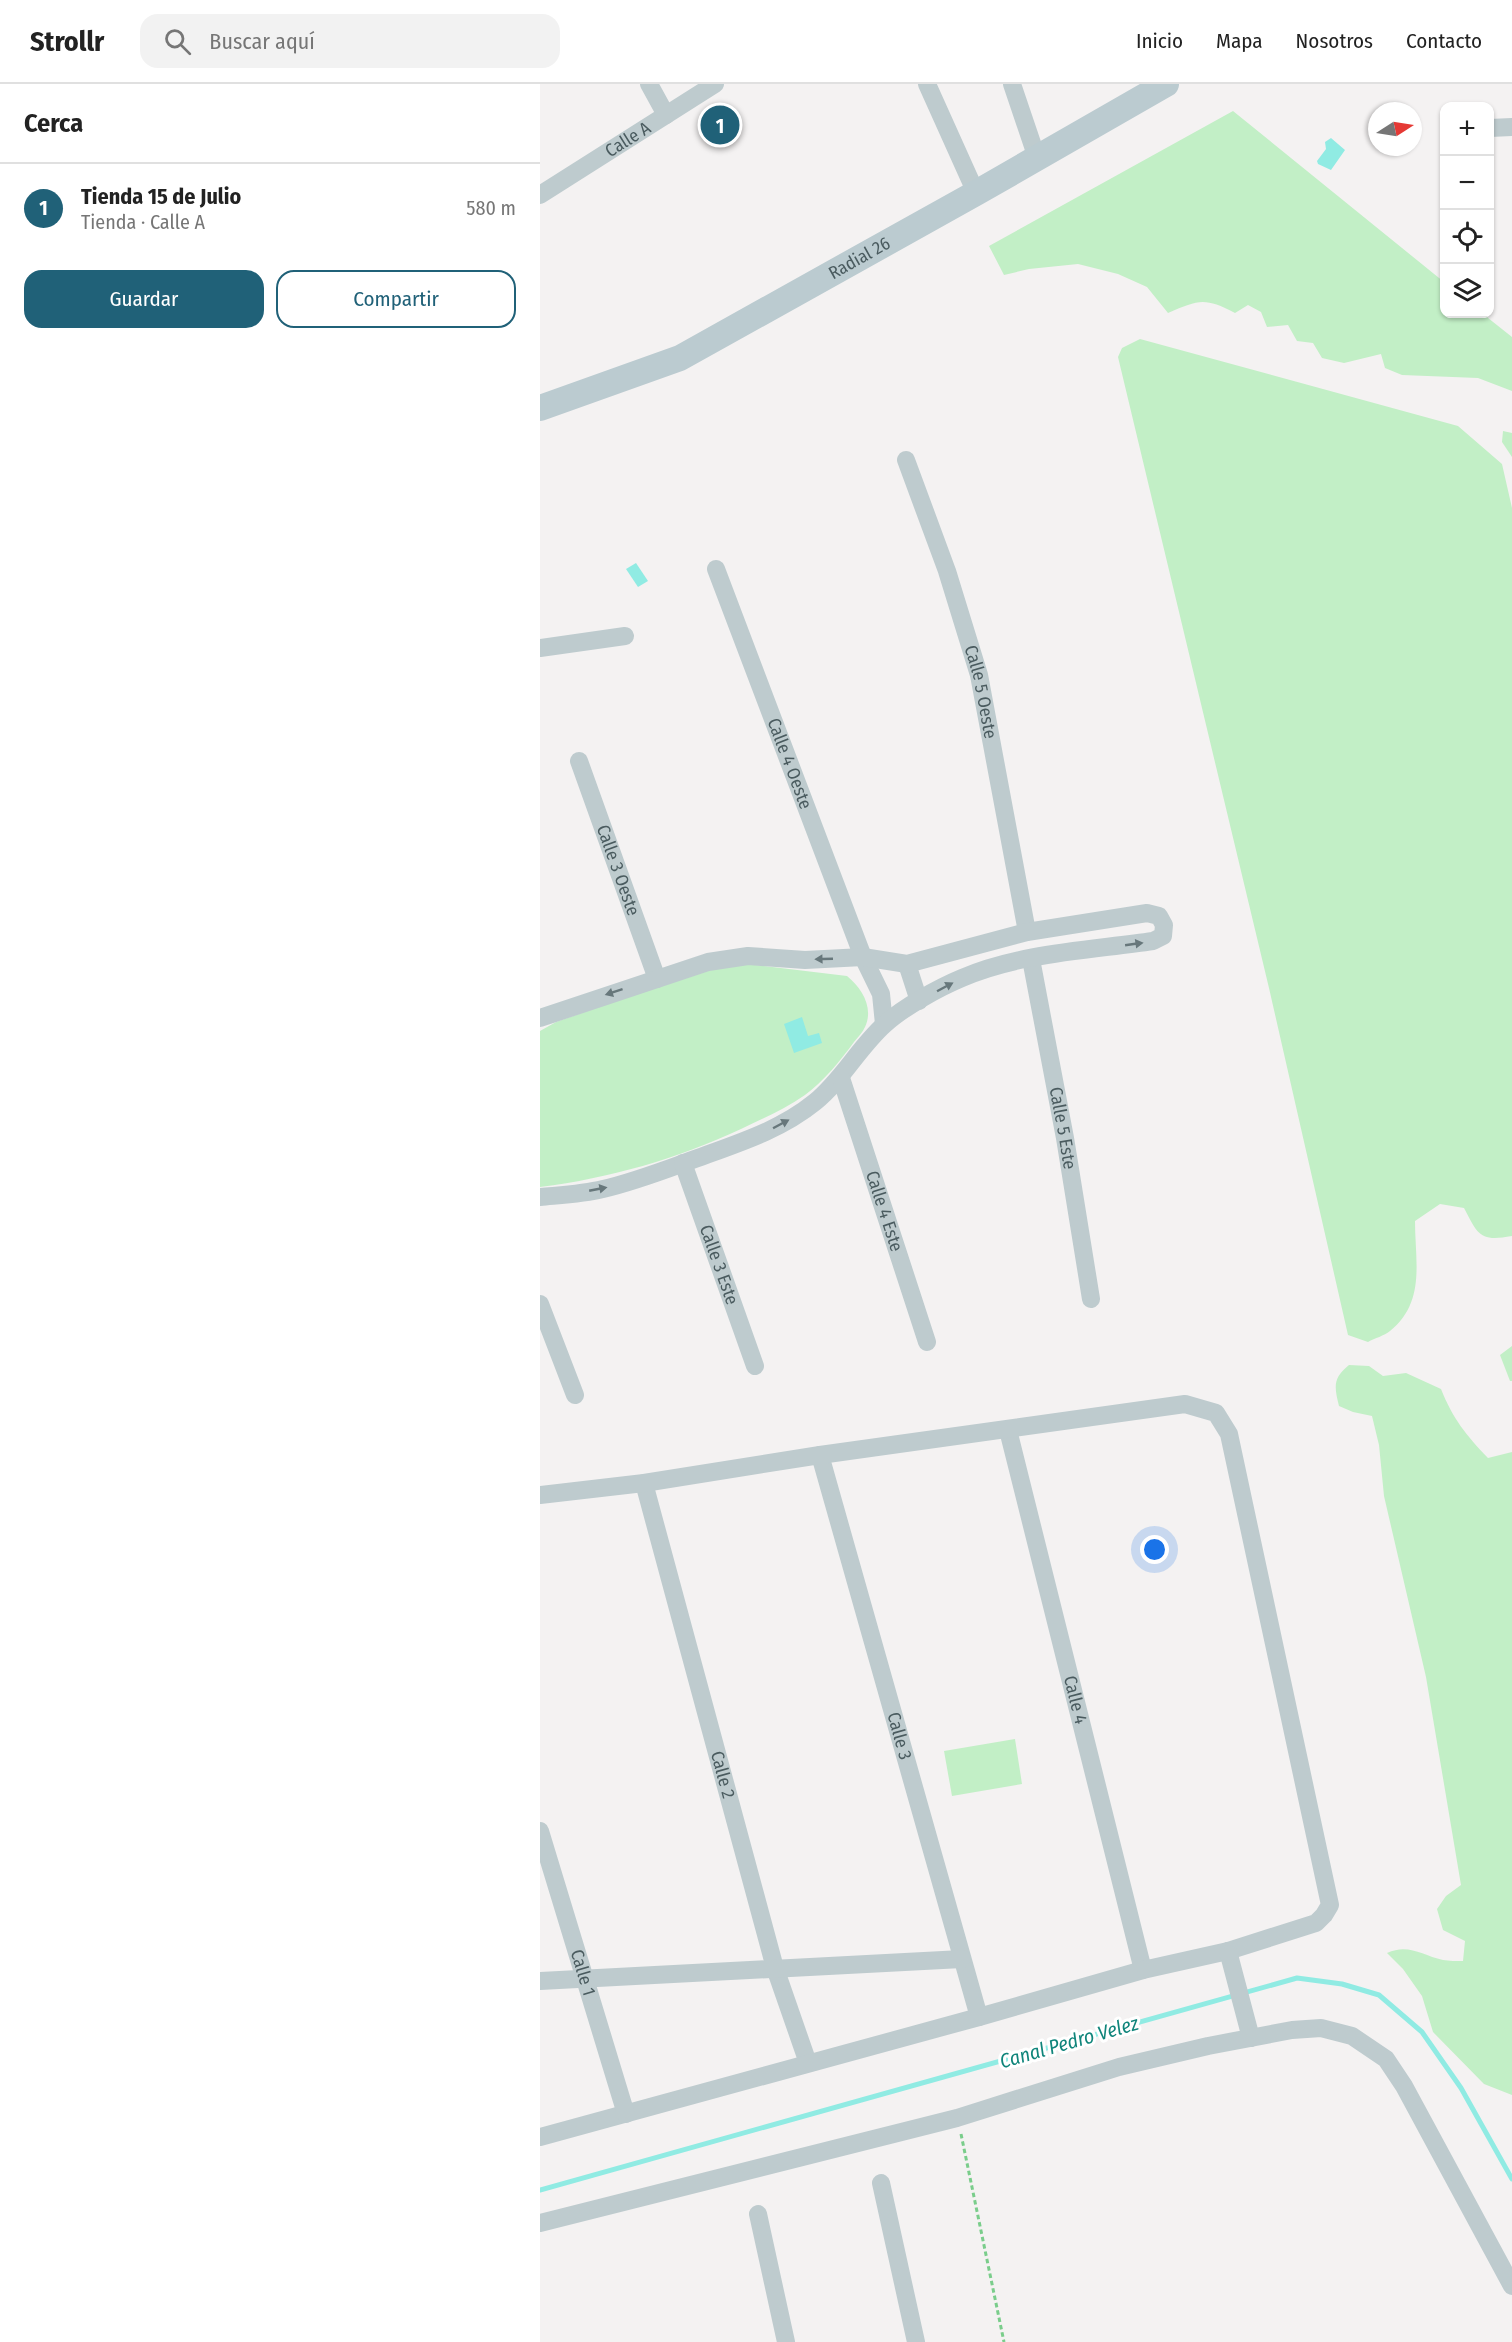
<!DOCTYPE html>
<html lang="es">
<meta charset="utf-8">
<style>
:root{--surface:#fff;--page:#f2f2f2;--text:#222;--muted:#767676;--line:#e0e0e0;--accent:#206178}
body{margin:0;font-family:"Fira Sans Condensed",sans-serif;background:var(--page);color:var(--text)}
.controls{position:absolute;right:18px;top:18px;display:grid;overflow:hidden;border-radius:12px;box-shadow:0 2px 4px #0004}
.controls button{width:54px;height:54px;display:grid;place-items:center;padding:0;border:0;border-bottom:2px solid var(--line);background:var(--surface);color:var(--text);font:30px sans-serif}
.compass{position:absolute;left:828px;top:18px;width:54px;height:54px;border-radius:50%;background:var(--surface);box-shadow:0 2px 4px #0004;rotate:78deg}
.you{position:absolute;left:615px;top:1466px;width:21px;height:21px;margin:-15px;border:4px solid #fff;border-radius:50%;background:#1a73e8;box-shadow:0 0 0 9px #1a73e833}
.badge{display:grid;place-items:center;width:39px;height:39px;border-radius:50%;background:var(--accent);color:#fff;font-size:20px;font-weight:700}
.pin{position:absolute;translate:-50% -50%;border:3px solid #fff;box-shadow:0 2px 6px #0006}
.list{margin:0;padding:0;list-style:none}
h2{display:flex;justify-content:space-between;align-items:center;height:78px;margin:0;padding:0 24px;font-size:26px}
h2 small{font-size:20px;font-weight:400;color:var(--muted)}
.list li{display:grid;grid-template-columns:39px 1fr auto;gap:18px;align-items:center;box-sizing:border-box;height:90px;padding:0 24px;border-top:2px solid var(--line)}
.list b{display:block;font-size:22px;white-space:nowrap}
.list p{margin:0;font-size:20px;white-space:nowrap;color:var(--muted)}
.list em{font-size:20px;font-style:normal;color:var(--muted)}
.actions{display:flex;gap:12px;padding:18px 24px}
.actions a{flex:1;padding:14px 0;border:2px solid var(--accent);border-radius:18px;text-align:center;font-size:21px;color:var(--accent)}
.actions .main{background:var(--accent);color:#fff}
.icon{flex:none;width:33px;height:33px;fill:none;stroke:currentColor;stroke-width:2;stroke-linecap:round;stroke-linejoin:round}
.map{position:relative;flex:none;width:972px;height:2258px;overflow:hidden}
header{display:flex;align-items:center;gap:36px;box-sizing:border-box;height:84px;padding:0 30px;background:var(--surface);border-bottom:2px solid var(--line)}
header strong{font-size:28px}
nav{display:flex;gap:33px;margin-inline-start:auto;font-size:21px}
.search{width:420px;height:54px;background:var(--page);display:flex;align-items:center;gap:15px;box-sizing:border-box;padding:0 21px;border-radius:18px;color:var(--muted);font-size:22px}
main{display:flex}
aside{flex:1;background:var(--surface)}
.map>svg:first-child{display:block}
.green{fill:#c2efc6}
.water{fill:#90ebe3}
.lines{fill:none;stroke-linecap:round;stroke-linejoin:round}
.stream{stroke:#90ebe3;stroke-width:5}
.building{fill:#ccd0d4;stroke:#d6dadd;stroke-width:1.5}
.path{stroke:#7acd8b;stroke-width:3;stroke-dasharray:4.5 3;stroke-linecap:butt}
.street{stroke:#becbce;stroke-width:18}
.secondary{stroke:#bbcbd0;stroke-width:26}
.oneway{fill:#67777b}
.labels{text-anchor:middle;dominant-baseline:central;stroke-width:6;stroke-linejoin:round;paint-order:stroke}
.street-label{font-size:18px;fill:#4a5b5f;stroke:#fff}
.water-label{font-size:20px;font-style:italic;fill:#10857b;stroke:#fff}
</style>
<header>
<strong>Strollr</strong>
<div class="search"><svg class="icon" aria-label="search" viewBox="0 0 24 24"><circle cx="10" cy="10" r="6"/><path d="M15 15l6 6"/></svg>Buscar aquí</div>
<nav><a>Inicio</a><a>Mapa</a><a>Nosotros</a><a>Contacto</a></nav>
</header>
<main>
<aside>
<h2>Cerca<small></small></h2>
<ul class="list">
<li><span class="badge">1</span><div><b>Tienda 15 de Julio</b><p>Tienda · Calle A</p></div><em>580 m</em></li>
</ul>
<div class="actions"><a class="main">Guardar</a><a>Compartir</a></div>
</aside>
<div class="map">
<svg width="972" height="2258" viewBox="0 0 972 2258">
<rect width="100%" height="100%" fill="#f4f2f2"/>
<g class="green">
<path d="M693,27L904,198V230H943L972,253V307L938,294L862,291L845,284L841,270L804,279L782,274L773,259L757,257L748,241L727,243L721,228L708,221L695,229C664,213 659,216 628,229L607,203L578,190L538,180L489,185L464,191L449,162Z"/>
<path d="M600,255L918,342L962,380L972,424V1152C940,1158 938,1151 924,1124L900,1120L875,1137C875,1177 886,1218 850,1247C844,1252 835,1254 828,1258L808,1251L729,904L578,273L582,264Z"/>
<polygon points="963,347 972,349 972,373 962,358"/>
<path d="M208,880L307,892C322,904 334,924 325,943C323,948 318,953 314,958C300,977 284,997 265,1011C245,1025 222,1035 201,1045C136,1075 71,1094 0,1103V947L16,938L165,886Z"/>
<polygon points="972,1262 972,1297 970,1297 960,1271"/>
<path d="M809,1281L829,1282L843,1292L866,1289L901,1305C913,1335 926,1351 948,1374L972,1368V2011L944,2000L893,1948L882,1912L863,1885L847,1869C868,1859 882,1871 903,1876C909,1877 916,1877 923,1877L925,1857L903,1846L897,1825L906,1812L921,1801L886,1593L844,1412L839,1361L832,1332L813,1328L799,1322C794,1302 793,1294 809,1281Z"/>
<polygon points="475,1655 482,1700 412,1712 404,1667"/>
</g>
<g class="water">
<polygon points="791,54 805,66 791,86 778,80 777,77 786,65 785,58"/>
<polygon points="96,479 108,497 98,503 86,485"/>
<polygon points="262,933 268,952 279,949 282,959 254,969 244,940"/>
</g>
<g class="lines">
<polyline class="stream" points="0,2106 757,1894 802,1900 839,1911 882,1948 921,2004 972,2095"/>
</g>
<polygon class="building" points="178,23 195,50 183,58 165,31"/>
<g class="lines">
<polyline class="path" points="421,2050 464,2258"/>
<g class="street">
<polyline points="109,0 126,31"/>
<polyline points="387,0 436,109"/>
<polyline points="472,0 497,74"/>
<polyline points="950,44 972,43"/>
<path id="s1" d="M0,111L175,0"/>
<path id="s2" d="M366,376L407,487L439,591L487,848"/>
<path id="s3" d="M176,485L323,873L341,910L344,940"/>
<polyline points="0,564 85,552"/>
<path id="s4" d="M39,677L117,895"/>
<path id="s5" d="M491,875L525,1054L551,1215"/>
<polyline points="367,880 379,917"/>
<path d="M0,934L168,878L208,872L265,876L323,873L367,880L487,848L607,829L619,832L624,841L623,852L613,857C552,866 479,869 422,894C398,904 364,923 345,940C319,963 303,995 275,1018C243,1044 205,1057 166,1071C132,1083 98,1097 63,1105C43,1110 21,1111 0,1113"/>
<path id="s6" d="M301,994L387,1258"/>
<path id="s7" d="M143,1079L215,1282"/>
<polyline points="0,1220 35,1311"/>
<path id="s8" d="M468,1346L603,1886"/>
<path id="s9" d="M280,1371L439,1933"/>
<path id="s10" d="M104,1399L235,1884L268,1979"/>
<polyline points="0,1411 104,1399 280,1371 645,1320 676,1329 689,1350 790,1821 784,1831 776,1839 688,1867 603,1886 439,1933 0,2053"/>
<path id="s11" d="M0,1747L86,2030"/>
<polyline points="688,1867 711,1954"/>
<polyline points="0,1897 422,1875"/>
<polyline points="341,2099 376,2258"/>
<polyline points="218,2130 246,2258"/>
<polyline points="0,2139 417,2034 579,1983 668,1962 752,1946 781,1944 812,1952 846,1975 864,2002 972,2202"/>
</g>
<path class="secondary" id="s12" d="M0,324L140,274L436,109L626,0"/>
</g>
<defs><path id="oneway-solid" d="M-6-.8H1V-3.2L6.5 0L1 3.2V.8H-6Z" transform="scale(1.5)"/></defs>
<g class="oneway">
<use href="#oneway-solid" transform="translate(594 860) rotate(-8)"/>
<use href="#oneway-solid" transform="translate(284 875) rotate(178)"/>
<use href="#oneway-solid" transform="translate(405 903) rotate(-28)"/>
<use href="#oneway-solid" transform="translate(74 908) rotate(162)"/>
<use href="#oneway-solid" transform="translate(241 1040) rotate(-28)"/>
<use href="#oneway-solid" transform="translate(58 1105) rotate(-11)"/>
</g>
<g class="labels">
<g class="street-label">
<text stroke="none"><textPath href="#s1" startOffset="104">Calle A</textPath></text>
<text stroke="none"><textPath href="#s12" startOffset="354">Radial 26</textPath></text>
<text stroke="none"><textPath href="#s2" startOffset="244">Calle 5 Oeste</textPath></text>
<text stroke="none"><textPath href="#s3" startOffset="208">Calle 4 Oeste</textPath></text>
<text stroke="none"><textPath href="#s4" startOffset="116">Calle 3 Oeste</textPath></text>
<text stroke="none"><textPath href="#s5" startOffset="172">Calle 5 Este</textPath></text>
<text stroke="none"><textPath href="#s6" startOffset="140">Calle 4 Este</textPath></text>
<text stroke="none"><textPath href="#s7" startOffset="108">Calle 3 Este</textPath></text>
<text stroke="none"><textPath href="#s8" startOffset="278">Calle 4</textPath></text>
<text stroke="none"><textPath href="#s9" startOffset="292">Calle 3</textPath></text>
<text stroke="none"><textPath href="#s10" startOffset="302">Calle 2</textPath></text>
<text stroke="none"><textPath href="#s11" startOffset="148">Calle 1</textPath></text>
</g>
<g class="water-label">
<text transform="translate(529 1958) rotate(-16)">Canal Pedro Velez</text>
</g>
</g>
</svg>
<div class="controls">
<button>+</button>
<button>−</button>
<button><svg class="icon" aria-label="locate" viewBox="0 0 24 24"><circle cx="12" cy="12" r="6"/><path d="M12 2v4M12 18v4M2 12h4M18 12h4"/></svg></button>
<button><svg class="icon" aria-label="layers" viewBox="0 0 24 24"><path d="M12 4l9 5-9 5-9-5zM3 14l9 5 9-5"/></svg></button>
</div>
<svg class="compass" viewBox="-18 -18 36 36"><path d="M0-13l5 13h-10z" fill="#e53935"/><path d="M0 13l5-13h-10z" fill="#767676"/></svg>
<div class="you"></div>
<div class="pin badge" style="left:180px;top:41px">1</div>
</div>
</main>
